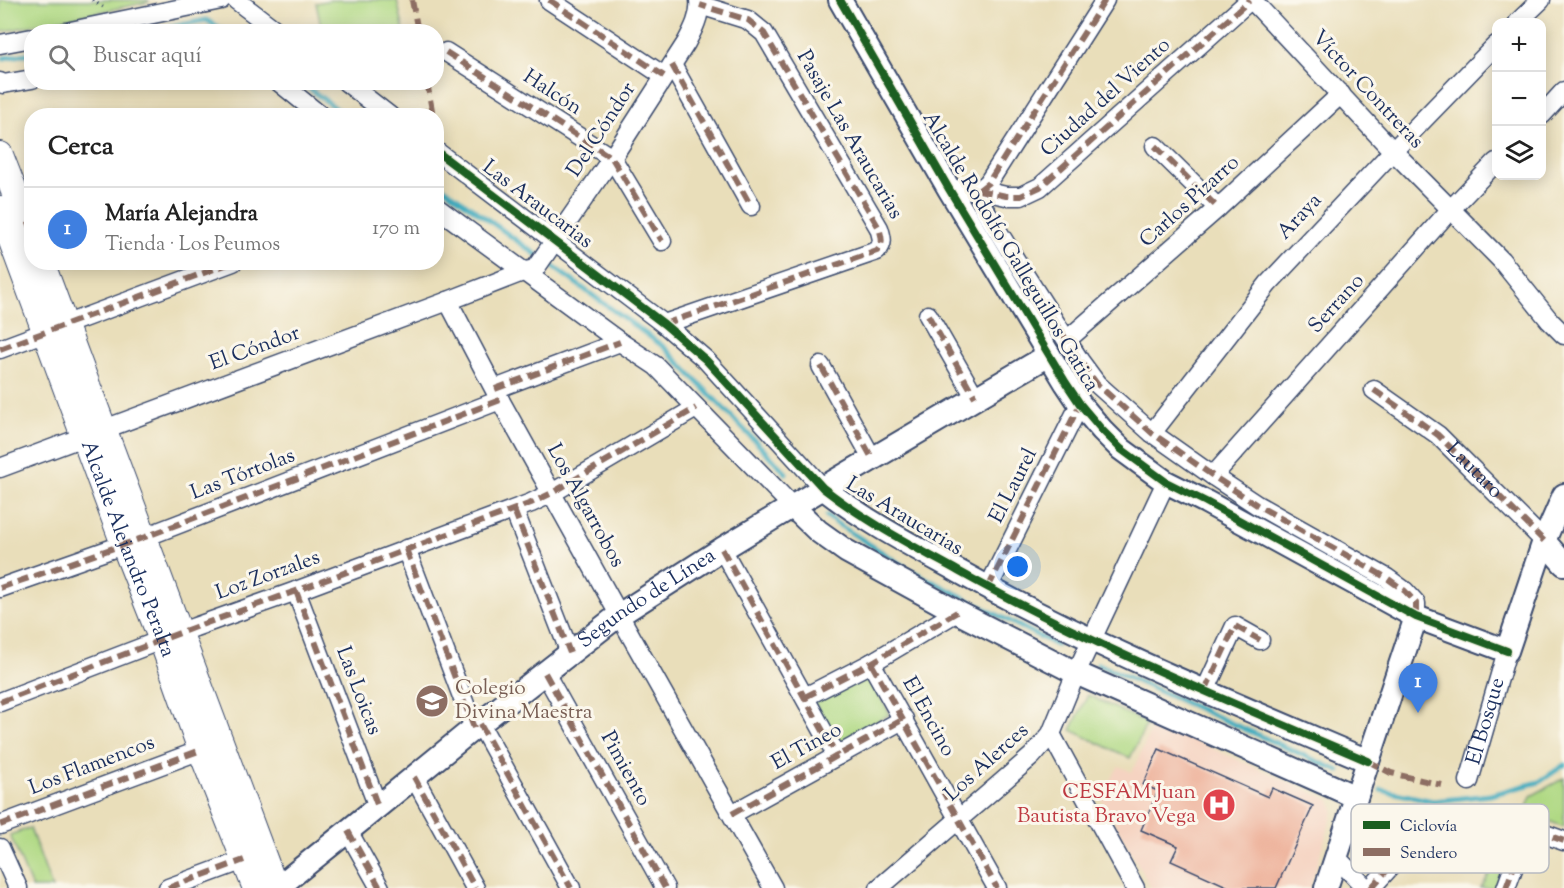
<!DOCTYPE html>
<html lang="es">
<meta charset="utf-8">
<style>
:root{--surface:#fff;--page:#f2f2f2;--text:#222;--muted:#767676;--line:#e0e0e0;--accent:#b5179e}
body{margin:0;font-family:"Sorts Mill Goudy",serif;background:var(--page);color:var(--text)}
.controls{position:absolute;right:18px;top:18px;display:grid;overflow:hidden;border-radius:12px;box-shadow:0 3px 15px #0003}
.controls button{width:54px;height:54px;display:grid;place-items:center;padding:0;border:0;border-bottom:2px solid var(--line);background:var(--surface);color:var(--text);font:30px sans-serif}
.you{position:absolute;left:1018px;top:567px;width:21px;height:21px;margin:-15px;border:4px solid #fff;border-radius:50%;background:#1a73e8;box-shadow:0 0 0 9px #1a73e833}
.badge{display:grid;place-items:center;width:39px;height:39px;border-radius:50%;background:var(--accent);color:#fff;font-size:20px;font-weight:700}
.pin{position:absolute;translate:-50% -50px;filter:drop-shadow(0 2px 3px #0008)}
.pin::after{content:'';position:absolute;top:32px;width:21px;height:18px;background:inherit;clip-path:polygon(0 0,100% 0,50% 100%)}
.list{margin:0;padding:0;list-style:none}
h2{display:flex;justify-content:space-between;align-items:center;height:78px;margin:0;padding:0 24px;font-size:26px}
h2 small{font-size:20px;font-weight:400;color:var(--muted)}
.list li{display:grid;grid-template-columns:39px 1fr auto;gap:18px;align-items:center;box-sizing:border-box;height:84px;padding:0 24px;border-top:2px solid var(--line)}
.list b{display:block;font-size:22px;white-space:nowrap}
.list p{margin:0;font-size:20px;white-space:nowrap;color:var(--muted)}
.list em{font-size:20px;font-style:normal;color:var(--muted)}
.icon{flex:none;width:33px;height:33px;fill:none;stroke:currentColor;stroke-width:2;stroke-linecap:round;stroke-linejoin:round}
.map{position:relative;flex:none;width:1564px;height:888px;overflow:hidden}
.search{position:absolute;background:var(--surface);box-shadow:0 3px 15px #0003;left:24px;top:24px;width:420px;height:66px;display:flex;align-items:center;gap:15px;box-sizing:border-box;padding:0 21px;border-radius:24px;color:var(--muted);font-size:22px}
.panel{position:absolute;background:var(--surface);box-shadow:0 3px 15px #0003;left:24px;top:108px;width:420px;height:162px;border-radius:24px}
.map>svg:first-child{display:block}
.built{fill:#f5d3c1}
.green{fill:#b0d984;stroke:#668471;stroke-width:1.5}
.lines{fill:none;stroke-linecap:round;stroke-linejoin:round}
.stream{stroke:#3fabbe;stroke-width:5}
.building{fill:#edae96}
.minor-casing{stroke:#3a496c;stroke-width:21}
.tertiary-casing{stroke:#3a496c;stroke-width:26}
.secondary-casing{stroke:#3a496c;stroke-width:28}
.path{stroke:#3a496c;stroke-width:3;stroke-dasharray:1.5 4.5;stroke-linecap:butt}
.minor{stroke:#fff;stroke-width:18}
.tertiary{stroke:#fff;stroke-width:22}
.secondary{stroke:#fff;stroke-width:26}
.quiet{stroke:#8d6e63;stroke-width:6;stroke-dasharray:12 6;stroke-linecap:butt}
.cycleway-casing{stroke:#fbf7ec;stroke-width:11}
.cycleway{stroke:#1b5e20;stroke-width:8}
.labels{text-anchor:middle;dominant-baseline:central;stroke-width:6;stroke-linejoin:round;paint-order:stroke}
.street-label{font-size:21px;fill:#1b2f5e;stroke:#fbf7ec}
.education-label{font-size:21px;fill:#785e54;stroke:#fbf7ec;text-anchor:start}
.health-label{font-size:21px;fill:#be3a42;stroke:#fbf7ec;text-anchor:end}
.key{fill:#fbf7ec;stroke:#b8bbc1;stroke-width:1.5}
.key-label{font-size:16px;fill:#1b2f5e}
</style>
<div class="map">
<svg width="1564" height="888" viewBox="0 0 1564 888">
<rect width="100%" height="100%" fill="#fbf7ec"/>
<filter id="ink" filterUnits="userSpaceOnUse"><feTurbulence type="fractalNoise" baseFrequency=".0167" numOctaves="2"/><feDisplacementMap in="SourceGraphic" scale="12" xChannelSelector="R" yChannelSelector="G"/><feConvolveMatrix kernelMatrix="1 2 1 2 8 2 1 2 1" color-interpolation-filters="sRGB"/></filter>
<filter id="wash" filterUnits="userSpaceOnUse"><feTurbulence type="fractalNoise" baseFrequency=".008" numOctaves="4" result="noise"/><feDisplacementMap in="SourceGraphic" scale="24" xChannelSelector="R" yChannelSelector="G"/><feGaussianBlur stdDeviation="1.35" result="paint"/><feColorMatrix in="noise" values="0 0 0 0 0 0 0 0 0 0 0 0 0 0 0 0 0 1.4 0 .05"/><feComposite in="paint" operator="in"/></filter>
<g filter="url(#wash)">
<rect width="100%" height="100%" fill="#e9deba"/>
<polygon class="built" points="1154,723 1330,800 1334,810 1310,888 1151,888 1100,796 1119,766 1132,772"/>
<g class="green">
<polygon points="0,0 148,0 149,2 0,32"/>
<polygon points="330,0 397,0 404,31 322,31 316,3"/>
<polygon points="865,671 890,714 839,743 812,699"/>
<polygon points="1088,695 1147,723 1130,758 1071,730"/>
<polygon points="1564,778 1564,827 1525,812 1531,796"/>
<polygon points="1522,820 1495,888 1481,888"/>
<polygon points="30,828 52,888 32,888 10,835"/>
</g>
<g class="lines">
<g class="stream">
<polyline points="145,32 206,20 227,32"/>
<polyline points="4,58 32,53"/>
<polyline points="301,82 346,116"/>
<polyline points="436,182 664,347 786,473"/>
<polyline points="827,516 836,523 910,570 1056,645"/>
<polyline points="1098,664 1339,771"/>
<polyline points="1381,790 1433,801 1490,795 1539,782 1564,765"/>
</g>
</g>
<g id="blocks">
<polygon class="building" points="1159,749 1268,797 1272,788 1313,806 1276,888 1231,888 1171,861 1178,846 1141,830 1158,791 1143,785"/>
</g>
</g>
<g filter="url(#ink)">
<use href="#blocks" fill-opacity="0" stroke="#3a496c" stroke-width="1.5"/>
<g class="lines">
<g class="minor-casing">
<g id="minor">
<polyline points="236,0 278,32"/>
<polyline points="549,0 664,76"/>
<polyline points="1252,0 1393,151 1501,260 1550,321 1564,335"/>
<polyline points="1518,22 1541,0"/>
<polyline points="66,32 221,0"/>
<polyline points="0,44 32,38"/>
<polyline points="446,52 612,158 662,241"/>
<polyline points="672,65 751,206"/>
<polyline points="0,82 3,84 32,79"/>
<polyline points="279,82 321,116"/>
<polyline points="346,82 390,116"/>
<polyline points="1542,115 1564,91"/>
<polyline points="1155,146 1218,208"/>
<polyline points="436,151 664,324 706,360 823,488"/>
<polyline points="949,189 979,190 1006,196 1021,196 1040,187 1250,0"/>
<polyline points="979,190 983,207 1023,272 1080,361 1097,384 1152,433 1213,476 1257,505 1387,578 1405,591 1416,603 1416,617"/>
<polyline points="979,190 988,183 1105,0"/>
<polyline points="436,207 620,342 656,366 792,506"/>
<polyline points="448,301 500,400 632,638 773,888"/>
<polyline points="928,315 975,397"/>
<path d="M664,324L877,251C884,243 882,238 879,228L764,33L748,20L700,5"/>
<polyline points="1067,340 1218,208 1341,94"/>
<polyline points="0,349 233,262"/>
<polyline points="821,366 872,458"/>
<polyline points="495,389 620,342"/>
<polyline points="1374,390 1438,435 1544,541"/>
<polyline points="1152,433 1268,284 1393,151 1496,45"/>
<path d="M0,468L448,301L525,271L535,269L612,158L686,43C693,30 701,15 699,0"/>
<polyline points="1213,476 1450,210 1496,162"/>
<polyline points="514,510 570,653"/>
<polyline points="406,549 474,728"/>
<polyline points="722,549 837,756"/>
<polyline points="0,588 145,537 500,400"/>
<polyline points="988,588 1080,404"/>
<polyline points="296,591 378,807"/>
<polyline points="871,663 997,888"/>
<polyline points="545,673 665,888"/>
<polyline points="1205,691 1235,626 1260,640"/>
<polyline points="805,697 871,663 957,612"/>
<polyline points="0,702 195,627 296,591 531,503 552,493 696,408"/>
<polyline points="480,724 571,888"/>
<polyline points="1051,734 1135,888"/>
<polyline points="414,777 475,888"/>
<path id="s1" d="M1469,781L1507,651"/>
<polyline points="732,814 904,719"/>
<polyline points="0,825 201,750"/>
<polyline points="348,831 380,888"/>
<polyline points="0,848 18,888"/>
<polyline points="1336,857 1366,888"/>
<polyline points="168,888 244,860"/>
<polyline points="879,888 1032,756 1051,734 1076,673 1166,482"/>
<polyline points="1371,888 1391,866 1448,823"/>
<polyline points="1506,888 1528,828 1564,841"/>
</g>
</g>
<g class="tertiary-casing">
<g id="tertiary">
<polyline points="840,0 949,189 1066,383 1080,404 1102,430 1121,449 1166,482 1206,502 1416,617 1507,651 1544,541 1564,495"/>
<path d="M823,488C865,521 911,545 958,571C1090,645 1230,702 1368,761"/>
<polyline points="792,506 818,531 846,551 957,612 1076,673 1356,797"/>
<polyline points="1544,541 1564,564"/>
<path id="s2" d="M277,888L348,831L474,728L619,615L722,549L823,488L1049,355"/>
<polyline points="1326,888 1416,617"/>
</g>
</g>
<g class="secondary-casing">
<g id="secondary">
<polyline points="0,155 32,237"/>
<path id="s3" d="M0,209L124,544L162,640L201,750L255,886L257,888"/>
<polyline points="41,262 270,875 268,888"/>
</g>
</g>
<polyline class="path" points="92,0 103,7"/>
<use href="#minor" class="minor"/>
<use href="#tertiary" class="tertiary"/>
<use href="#secondary" class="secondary"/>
<g class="quiet">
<polyline points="412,0 418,32"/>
<polyline points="549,0 664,76"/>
<polyline points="446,52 612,158 662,241"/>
<polyline points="672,65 751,206"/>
<polyline points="427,82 433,116"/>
<polyline points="317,116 320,114"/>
<polyline points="436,136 439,153"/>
<polyline points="1155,146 1218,208"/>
<polyline points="979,190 1006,196 1021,196 1040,187 1250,0"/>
<polyline points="979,190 988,183 1105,0"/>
<polyline points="27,225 32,223"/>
<polyline points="1023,272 1080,361 1097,384 1152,433 1213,476 1257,505 1387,578 1405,591 1416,603 1416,617"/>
<polyline points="928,315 975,397"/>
<path d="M664,324L877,251C884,243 882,238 879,228L764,33L748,20L700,5"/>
<polyline points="0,349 233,262"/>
<polyline points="821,366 872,458"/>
<polyline points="495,389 620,342"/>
<path id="s4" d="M1374,390L1438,435L1544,541"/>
<polyline points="514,510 570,653"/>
<polyline points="406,549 474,728"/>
<polyline points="722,549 837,756"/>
<polyline points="0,588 145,537 500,400"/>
<polyline points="988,588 1080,404"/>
<polyline points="296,591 378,807"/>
<polyline points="871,663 997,888"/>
<polyline points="545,673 665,888"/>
<polyline points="1205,691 1235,626 1260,640"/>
<polyline points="805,697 871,663 957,612"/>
<polyline points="0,702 195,627 296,591 531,503 552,493 696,408"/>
<polyline points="480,724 571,888"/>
<polyline points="1368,761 1391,773 1442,785"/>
<polyline points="414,777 475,888"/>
<polyline points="732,814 904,719"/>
<polyline points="0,825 201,750"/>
<polyline points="348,831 380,888"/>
<polyline points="168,888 244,860"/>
<polyline points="1371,888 1391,866 1448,823"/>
<polyline points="1506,888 1528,828 1564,841"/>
</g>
<g class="cycleway-casing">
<g id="cycleway">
<polyline points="840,0 949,189 1066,383 1080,404 1102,430 1121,449 1166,482 1206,502 1416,617 1507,651"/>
<path d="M436,151L664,324L706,360L823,488C865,521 911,545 958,571C1090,645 1230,702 1368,761"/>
</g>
</g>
<use href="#cycleway" class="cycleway"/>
</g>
</g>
<defs>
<g id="school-disc" transform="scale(1.725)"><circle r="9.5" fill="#8d6e63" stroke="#fbf7ec"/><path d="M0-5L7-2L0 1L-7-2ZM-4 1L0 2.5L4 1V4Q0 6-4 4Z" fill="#fff"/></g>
<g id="hospital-disc" transform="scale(1.725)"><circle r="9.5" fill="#e0444e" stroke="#fbf7ec"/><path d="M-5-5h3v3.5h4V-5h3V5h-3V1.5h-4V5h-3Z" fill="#fff"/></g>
</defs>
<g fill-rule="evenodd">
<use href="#school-disc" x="432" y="701"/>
<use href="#hospital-disc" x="1219" y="805"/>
</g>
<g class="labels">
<g class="street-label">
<text transform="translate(1367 90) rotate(47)">Víctor Contreras</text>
<text transform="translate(552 93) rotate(33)">Halcón</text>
<text transform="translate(1106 98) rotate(-42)">Ciudad del Viento</text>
<text transform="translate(602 130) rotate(-57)">Del Cóndor</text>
<text transform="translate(849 135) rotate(60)">Pasaje Las Araucarias</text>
<text transform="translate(1190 202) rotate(-42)">Carlos Pizarro</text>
<text transform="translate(537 205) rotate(37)">Las Araucarias</text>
<text transform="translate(1300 217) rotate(-47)">Araya</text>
<text transform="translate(1010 252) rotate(59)">Alcalde Rodolfo Galleguillos Gatica</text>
<text transform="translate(1337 304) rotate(-48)">Serrano</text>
<text transform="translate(255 349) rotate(-20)">El Cóndor</text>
<text stroke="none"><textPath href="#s4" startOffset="129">Lautaro</textPath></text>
<text transform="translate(243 475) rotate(-21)">Las Tórtolas</text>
<text transform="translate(1014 486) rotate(-63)">El Laurel</text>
<text transform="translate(585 506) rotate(61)">Los Algarrobos</text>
<text transform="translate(904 517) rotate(31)">Las Araucarias</text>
<text stroke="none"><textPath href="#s3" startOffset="363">Alcalde Alejandro Peralta</textPath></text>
<text transform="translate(268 576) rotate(-20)">Loz Zorzales</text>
<text stroke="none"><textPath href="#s2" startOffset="470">Segundo de Línea</textPath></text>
<text transform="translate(358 691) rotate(69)">Las Loicas</text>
<text transform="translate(928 717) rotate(61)">El Encino</text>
<text stroke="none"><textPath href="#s1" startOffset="62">El Bosque</textPath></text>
<text transform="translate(807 747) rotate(-29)">El Tineo</text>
<text transform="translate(987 763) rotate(-42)">Los Alerces</text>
<text transform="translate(92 766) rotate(-21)">Los Flamencos</text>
<text transform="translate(625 769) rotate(61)">Pimiento</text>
</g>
<g class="education-label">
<text x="455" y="689">Colegio<tspan x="455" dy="24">Divina Maestra</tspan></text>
</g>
<g class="health-label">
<text x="1196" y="793">CESFAM Juan<tspan x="1196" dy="24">Bautista Bravo Vega</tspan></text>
</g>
</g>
<rect x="1351" y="804" width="198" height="69" rx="9" class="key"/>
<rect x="1363" y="821" width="27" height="8" fill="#1b5e20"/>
<rect x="1363" y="848" width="27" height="8" fill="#8d6e63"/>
<g class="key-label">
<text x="1400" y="831">Ciclovía</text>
<text x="1400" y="858">Sendero</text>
</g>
</svg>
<div class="controls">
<button>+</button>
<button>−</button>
<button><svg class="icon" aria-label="layers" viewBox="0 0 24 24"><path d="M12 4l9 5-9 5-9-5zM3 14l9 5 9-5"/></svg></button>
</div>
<div class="you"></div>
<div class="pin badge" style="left:1418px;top:713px;background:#3f7fe0">1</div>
<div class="search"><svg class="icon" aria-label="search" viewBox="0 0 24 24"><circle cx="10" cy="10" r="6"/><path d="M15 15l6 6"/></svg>Buscar aquí</div>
<section class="panel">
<h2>Cerca<small></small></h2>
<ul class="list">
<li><span class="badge" style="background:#3f7fe0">1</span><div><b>María Alejandra</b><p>Tienda · Los Peumos</p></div><em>170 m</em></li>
</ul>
</section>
</div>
